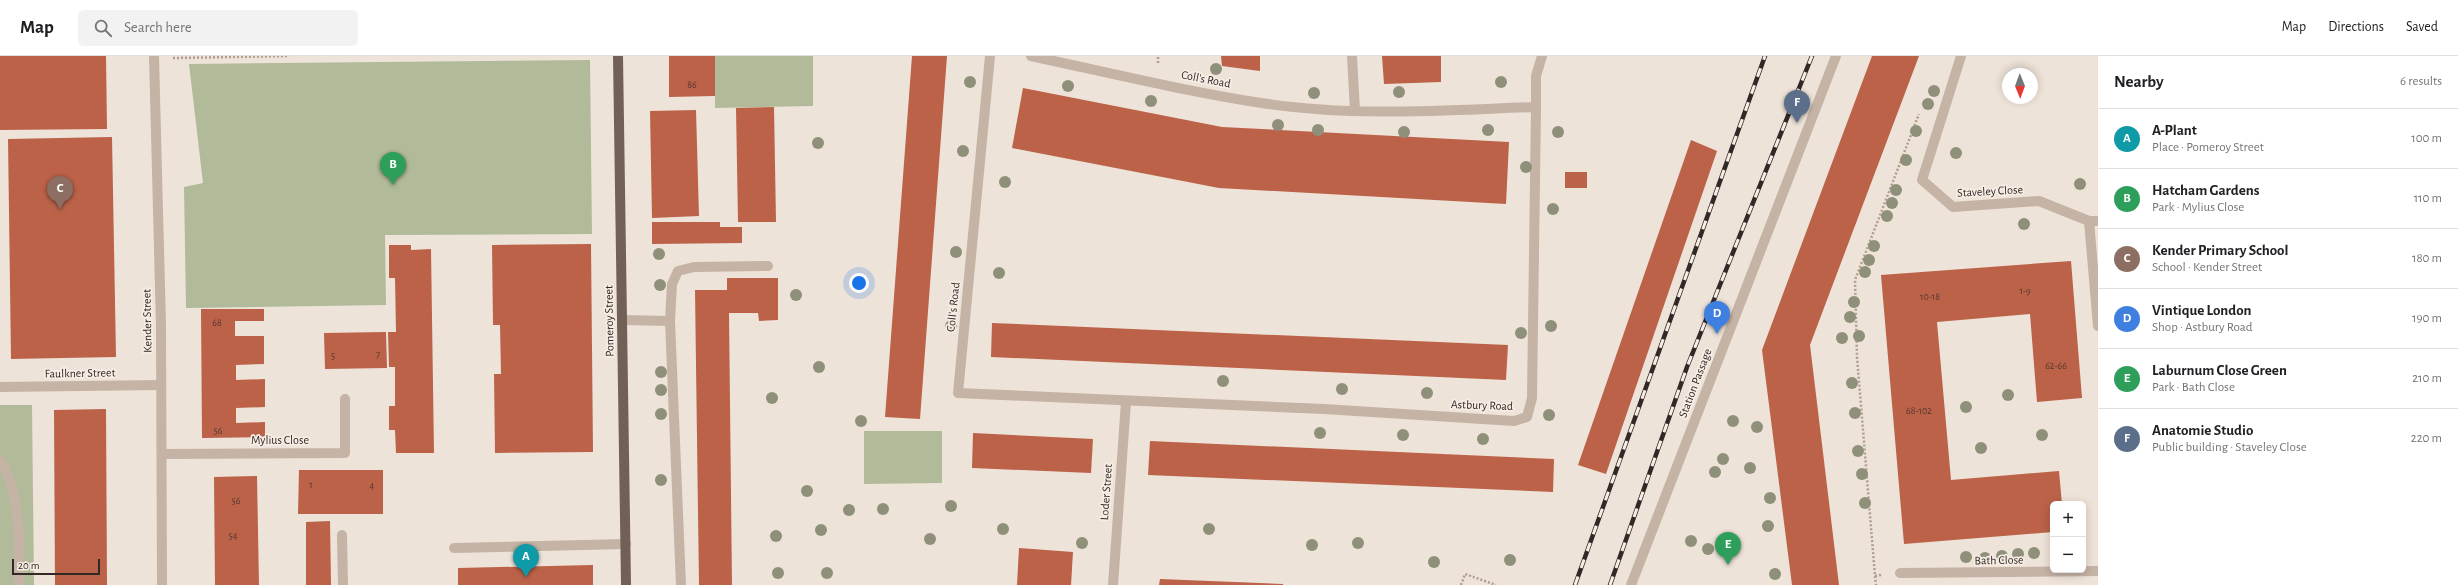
<!DOCTYPE html>
<meta charset="utf-8">
<style>
:root{--surface:#fff;--page:#f2f2f2;--text:#202124;--muted:#757577;--line:#e0e0e0;--accent:#db2777}
body{margin:0;font-family:"Alegreya Sans",sans-serif;background:var(--page);color:var(--text)}
.controls{position:absolute;right:12px;bottom:12px;display:grid;overflow:hidden;border-radius:6px;box-shadow:0 2px 10px #0003}
.controls button{width:36px;height:36px;display:grid;place-items:center;padding:0;border:0;border-bottom:1px solid var(--line);background:var(--surface);color:var(--text);font:20px sans-serif}
.compass{position:absolute;left:2002px;top:12px;width:36px;height:36px;border-radius:50%;background:var(--surface);box-shadow:0 2px 10px #0003;rotate:179deg}
.scale{position:absolute;left:12px;bottom:10px;width:88px;box-sizing:border-box;padding-left:4px;border:2px solid #312926;border-top:0;font-size:11px;line-height:14px;white-space:nowrap;color:#312926;-webkit-text-stroke:3px #f7ede4;paint-order:stroke}
.you{position:absolute;left:859px;top:227px;width:14px;height:14px;margin:-10px;border:3px solid #fff;border-radius:50%;background:#1a73e8;box-shadow:0 0 0 6px #1a73e833}
.badge{display:grid;place-items:center;width:26px;height:26px;border-radius:50%;background:var(--accent);color:#fff;font-size:13px;font-weight:700}
.pin{position:absolute;translate:-50% -33px;filter:drop-shadow(0 1px 2px #0008)}
.pin::after{content:'';position:absolute;top:21px;width:14px;height:12px;background:inherit;clip-path:polygon(0 0,100% 0,50% 100%)}
.list{margin:0;padding:0;list-style:none}
h2{display:flex;justify-content:space-between;align-items:center;height:52px;margin:0;padding:0 16px;font-size:17px}
h2 small{font-size:13px;font-weight:400;color:var(--muted)}
.list li{display:grid;grid-template-columns:26px 1fr auto;gap:12px;align-items:center;box-sizing:border-box;height:60px;padding:0 16px;border-top:1px solid var(--line)}
.list b{display:block;font-size:15px;white-space:nowrap}
.list p{margin:0;font-size:13px;white-space:nowrap;color:var(--muted)}
.list em{font-size:13px;font-style:normal;color:var(--muted)}
.icon{flex:none;width:22px;height:22px;fill:none;stroke:currentColor;stroke-width:2;stroke-linecap:round;stroke-linejoin:round}
.map{position:relative;flex:none;width:2098px;height:529px;overflow:hidden}
header{display:flex;align-items:center;gap:24px;box-sizing:border-box;height:56px;padding:0 20px;background:var(--surface);border-bottom:1px solid var(--line)}
header strong{font-size:19px}
nav{display:flex;gap:22px;margin-inline-start:auto;font-size:14px}
.search{width:280px;height:36px;background:var(--page);display:flex;align-items:center;gap:10px;box-sizing:border-box;padding:0 14px;border-radius:6px;color:var(--muted);font-size:15px}
main{display:flex}
aside{flex:1;background:var(--surface)}
.map>svg:first-child{display:block}
.green{fill:#b1bb9a}
.building{fill:#bb6249}
.lines{fill:none;stroke-linecap:round;stroke-linejoin:round}
.path{stroke:#b09d90;stroke-width:2.5;stroke-dasharray:2 2;stroke-linecap:butt}
.minor{stroke:#c5b3a5;stroke-width:10}
.major{stroke:#726058;stroke-width:10}
.rail-casing{stroke:#312926;stroke-width:4.5}
.rail{stroke:#f7ede4;stroke-width:3;stroke-dasharray:9;stroke-linecap:butt}
.tree{fill:#8f9079}
.labels{text-anchor:middle;dominant-baseline:central;stroke-width:3.5;stroke-linejoin:round;paint-order:stroke}
.number-label{font-size:10px;fill:#54372f}
.street-label{font-size:12px;fill:#312926;stroke:#f7ede4}
</style>
<header>
<strong>Map</strong>
<div class="search"><svg class="icon" aria-label="search" viewBox="0 0 24 24"><circle cx="10" cy="10" r="6"/><path d="M15 15l6 6"/></svg>Search here</div>
<nav><a>Map</a><a>Directions</a><a>Saved</a></nav>
</header>
<main>
<div class="map">
<svg width="2098" height="529" viewBox="0 0 2098 529">
<rect width="100%" height="100%" fill="#eee3d8"/>
<g class="green">
<polygon points="715,0 813,0 813,50 715,52"/>
<polygon points="590,4 592,178 385,179 386,249 186,252 184,131 203,127 189,8"/>
<polygon points="0,349 32,349 34,529 0,529"/>
<polygon points="864,375 942,375 942,427 864,428"/>
</g>
<g class="building">
<polygon points="0,0 106,0 107,73 0,74"/>
<polygon points="669,0 715,0 715,40 669,41"/>
<polygon points="912,0 947,0 920,363 885,361"/>
<polygon points="1221,0 1260,0 1260,15 1222,10"/>
<polygon points="1382,0 1441,0 1441,26 1384,28"/>
<polygon points="1872,0 1919,0 1810,289 1839,529 1792,529 1762,294"/>
<polygon points="1023,32 1222,71 1509,86 1506,148 1219,132 1012,92"/>
<polygon points="774,51 776,166 738,166 736,52"/>
<polygon points="696,54 699,160 652,162 650,55"/>
<polygon points="112,81 116,301 11,303 8,83"/>
<polygon points="1691,84 1717,95 1606,418 1578,409"/>
<rect x="1565" y="116" width="22" height="16"/>
<polygon points="652,166 720,166 720,171 742,171 742,187 652,188"/>
<polygon points="591,188 593,396 495,397 494,318 501,318 500,269 493,269 492,189"/>
<polygon points="389,189 411,189 411,194 431,193 434,397 396,397 395,374 389,374 389,350 395,350 395,311 389,311 388,276 396,276 395,222 389,222"/>
<polygon points="2071,205 2082,342 2037,346 2030,258 1937,266 1951,424 2059,415 2062,448 2053,448 2053,476 1904,488 1881,219"/>
<polygon points="727,222 778,222 778,264 759,265 758,257 729,257 732,529 699,529 695,234 727,234"/>
<polygon points="201,253 264,253 264,265 235,265 235,280 264,280 264,308 236,309 236,324 265,323 265,351 236,352 236,367 265,366 265,381 202,382"/>
<polygon points="992,267 1508,289 1506,324 991,301"/>
<polygon points="386,276 387,312 325,313 324,277"/>
<polygon points="106,353 107,529 55,529 54,354"/>
<polygon points="973,377 1093,383 1091,417 972,412"/>
<polygon points="1150,385 1554,403 1553,436 1148,419"/>
<polygon points="299,414 383,414 383,458 298,458"/>
<polygon points="257,420 259,529 215,529 214,421"/>
<polygon points="330,465 331,529 306,529 306,466"/>
<polygon points="1019,492 1073,496 1071,529 1017,529"/>
<polygon points="593,509 593,529 458,529 458,512"/>
<polygon points="1160,523 1283,528 1283,529 1159,529"/>
</g>
<g class="lines">
<g class="path">
<polyline points="173,2 289,0"/>
<polyline points="1158,7 1158,0"/>
<polyline points="1881,519 1875,520 1857,301 1855,224 1919,58"/>
<polyline points="1875,520 1876,529"/>
<polyline points="1461,529 1465,518 1496,529"/>
</g>
<g class="minor">
<polyline points="154,0 161,270 162,529"/>
<polyline points="990,0 958,337 1324,353 1514,365 1527,361 1532,342 1536,51"/>
<path d="M1031,0C1110,17 1188,36 1268,48C1357,61 1447,54 1536,51V20L1542,0"/>
<polyline points="1352,0 1355,55"/>
<polyline points="1961,0 1922,124 1953,151 2039,145 2089,165 2098,165"/>
<polyline points="2089,165 2098,270"/>
<polyline points="622,264 670,265"/>
<polyline points="0,331 161,329"/>
<polyline points="162,398 345,397 345,343"/>
<path d="M0,404C21,437 20,491 19,529"/>
<polyline points="342,479 343,529"/>
<polyline points="454,492 626,488"/>
<polyline points="1900,517 2098,515"/>
<polyline points="681,529 670,265 672,228 678,215 694,211 768,210"/>
<polyline points="1113,529 1126,346"/>
<polyline points="1631,529 1836,0"/>
</g>
<polyline class="major" points="618,0 626,529"/>
<g class="rail-casing">
<g id="rail">
<polyline points="1575,529 1765,0"/>
<polyline points="1610,529 1687,311 1812,0"/>
</g>
</g>
<use href="#rail" class="rail"/>
</g>
<g class="tree">
<circle cx="1216" cy="13" r="6"/>
<circle cx="970" cy="26" r="6"/>
<circle cx="1501" cy="26" r="6"/>
<circle cx="1068" cy="30" r="6"/>
<circle cx="1934" cy="35" r="6"/>
<circle cx="1399" cy="36" r="6"/>
<circle cx="1314" cy="37" r="6"/>
<circle cx="1151" cy="45" r="6"/>
<circle cx="1928" cy="48" r="6"/>
<circle cx="1278" cy="69" r="6"/>
<circle cx="1318" cy="74" r="6"/>
<circle cx="1488" cy="74" r="6"/>
<circle cx="1916" cy="75" r="6"/>
<circle cx="1404" cy="76" r="6"/>
<circle cx="1558" cy="76" r="6"/>
<circle cx="818" cy="87" r="6"/>
<circle cx="963" cy="95" r="6"/>
<circle cx="1956" cy="97" r="6"/>
<circle cx="1906" cy="104" r="6"/>
<circle cx="1526" cy="111" r="6"/>
<circle cx="1005" cy="126" r="6"/>
<circle cx="2080" cy="128" r="6"/>
<circle cx="1896" cy="134" r="6"/>
<circle cx="1892" cy="147" r="6"/>
<circle cx="1553" cy="153" r="6"/>
<circle cx="1887" cy="160" r="6"/>
<circle cx="2024" cy="168" r="6"/>
<circle cx="1874" cy="190" r="6"/>
<circle cx="956" cy="196" r="6"/>
<circle cx="659" cy="198" r="6"/>
<circle cx="1869" cy="204" r="6"/>
<circle cx="1865" cy="216" r="6"/>
<circle cx="999" cy="217" r="6"/>
<circle cx="660" cy="229" r="6"/>
<circle cx="796" cy="239" r="6"/>
<circle cx="1854" cy="246" r="6"/>
<circle cx="1850" cy="261" r="6"/>
<circle cx="951" cy="270" r="6"/>
<circle cx="1551" cy="270" r="6"/>
<circle cx="1521" cy="277" r="6"/>
<circle cx="1859" cy="280" r="6"/>
<circle cx="1842" cy="282" r="6"/>
<circle cx="819" cy="311" r="6"/>
<circle cx="661" cy="316" r="6"/>
<circle cx="1223" cy="325" r="6"/>
<circle cx="1852" cy="327" r="6"/>
<circle cx="1342" cy="333" r="6"/>
<circle cx="661" cy="334" r="6"/>
<circle cx="1427" cy="337" r="6"/>
<circle cx="2008" cy="339" r="6"/>
<circle cx="772" cy="342" r="6"/>
<circle cx="1966" cy="351" r="6"/>
<circle cx="1855" cy="357" r="6"/>
<circle cx="661" cy="358" r="6"/>
<circle cx="1549" cy="359" r="6"/>
<circle cx="861" cy="365" r="6"/>
<circle cx="1733" cy="365" r="6"/>
<circle cx="1757" cy="371" r="6"/>
<circle cx="1320" cy="377" r="6"/>
<circle cx="1403" cy="379" r="6"/>
<circle cx="2042" cy="379" r="6"/>
<circle cx="1483" cy="383" r="6"/>
<circle cx="1981" cy="392" r="6"/>
<circle cx="1858" cy="395" r="6"/>
<circle cx="1723" cy="403" r="6"/>
<circle cx="1750" cy="412" r="6"/>
<circle cx="1715" cy="416" r="6"/>
<circle cx="1862" cy="418" r="6"/>
<circle cx="661" cy="424" r="6"/>
<circle cx="807" cy="435" r="6"/>
<circle cx="1770" cy="442" r="6"/>
<circle cx="1865" cy="447" r="6"/>
<circle cx="951" cy="450" r="6"/>
<circle cx="883" cy="453" r="6"/>
<circle cx="849" cy="454" r="6"/>
<circle cx="1768" cy="470" r="6"/>
<circle cx="1003" cy="473" r="6"/>
<circle cx="1209" cy="473" r="6"/>
<circle cx="821" cy="474" r="6"/>
<circle cx="776" cy="480" r="6"/>
<circle cx="930" cy="483" r="6"/>
<circle cx="1691" cy="485" r="6"/>
<circle cx="1082" cy="487" r="6"/>
<circle cx="1358" cy="487" r="6"/>
<circle cx="1312" cy="489" r="6"/>
<circle cx="1708" cy="493" r="6"/>
<circle cx="2034" cy="497" r="6"/>
<circle cx="2018" cy="498" r="6"/>
<circle cx="2002" cy="500" r="6"/>
<circle cx="1966" cy="501" r="6"/>
<circle cx="1985" cy="502" r="6"/>
<circle cx="1510" cy="504" r="6"/>
<circle cx="1434" cy="506" r="6"/>
<circle cx="778" cy="517" r="6"/>
<circle cx="827" cy="517" r="6"/>
<circle cx="1775" cy="518" r="6"/>
</g>
<g class="labels">
<g class="number-label">
<text x="692" y="29">86</text>
<text x="2025" y="235">1-9</text>
<text x="1930" y="241">10-18</text>
<text x="217" y="267">68</text>
<text x="378" y="299">7</text>
<text x="333" y="300">5</text>
<text x="2056" y="310">62-66</text>
<text x="1919" y="355">68-102</text>
<text x="218" y="375">56</text>
<text x="311" y="429">1</text>
<text x="372" y="430">4</text>
<text x="236" y="445">56</text>
<text x="233" y="480">54</text>
</g>
<g class="street-label">
<text transform="translate(1206 23) rotate(11)">Coll's Road</text>
<text transform="translate(1990 135) rotate(-3)">Staveley Close</text>
<text transform="translate(953 251) rotate(-84)">Coll's Road</text>
<text transform="translate(147 265) rotate(-91)">Kender Street</text>
<text transform="translate(609 265) rotate(-91)">Pomeroy Street</text>
<text transform="translate(80 317) rotate(-1)">Faulkner Street</text>
<text transform="translate(1695 327) rotate(-69)">Station Passage</text>
<text transform="translate(1482 349) rotate(2)">Astbury Road</text>
<text x="280" y="384">Mylius Close</text>
<text transform="translate(1106 436) rotate(-86)">Loder Street</text>
<text transform="translate(1999 504) rotate(-1)">Bath Close</text>
</g>
</g>
</svg>
<div class="controls">
<button>+</button>
<button>−</button>
</div>
<svg class="compass" viewBox="-18 -18 36 36"><path d="M0-13l5 13h-10z" fill="#e53935"/><path d="M0 13l5-13h-10z" fill="#757577"/></svg>
<div class="scale">20 m</div>
<div class="you"></div>
<div class="pin badge" style="left:526px;top:521px;background:#0f9aa8">A</div>
<div class="pin badge" style="left:393px;top:129px;background:#2e9e5b">B</div>
<div class="pin badge" style="left:60px;top:153px;background:#8d6e63">C</div>
<div class="pin badge" style="left:1717px;top:278px;background:#3f7fe0">D</div>
<div class="pin badge" style="left:1728px;top:509px;background:#2e9e5b">E</div>
<div class="pin badge" style="left:1797px;top:67px;background:#5c6f8a">F</div>
</div>
<aside>
<h2>Nearby<small>6 results</small></h2>
<ul class="list">
<li><span class="badge" style="background:#0f9aa8">A</span><div><b>A-Plant</b><p>Place · Pomeroy Street</p></div><em>100 m</em></li>
<li><span class="badge" style="background:#2e9e5b">B</span><div><b>Hatcham Gardens</b><p>Park · Mylius Close</p></div><em>110 m</em></li>
<li><span class="badge" style="background:#8d6e63">C</span><div><b>Kender Primary School</b><p>School · Kender Street</p></div><em>180 m</em></li>
<li><span class="badge" style="background:#3f7fe0">D</span><div><b>Vintique London</b><p>Shop · Astbury Road</p></div><em>190 m</em></li>
<li><span class="badge" style="background:#2e9e5b">E</span><div><b>Laburnum Close Green</b><p>Park · Bath Close</p></div><em>210 m</em></li>
<li><span class="badge" style="background:#5c6f8a">F</span><div><b>Anatomie Studio</b><p>Public building · Staveley Close</p></div><em>220 m</em></li>
</ul>
</aside>
</main>
